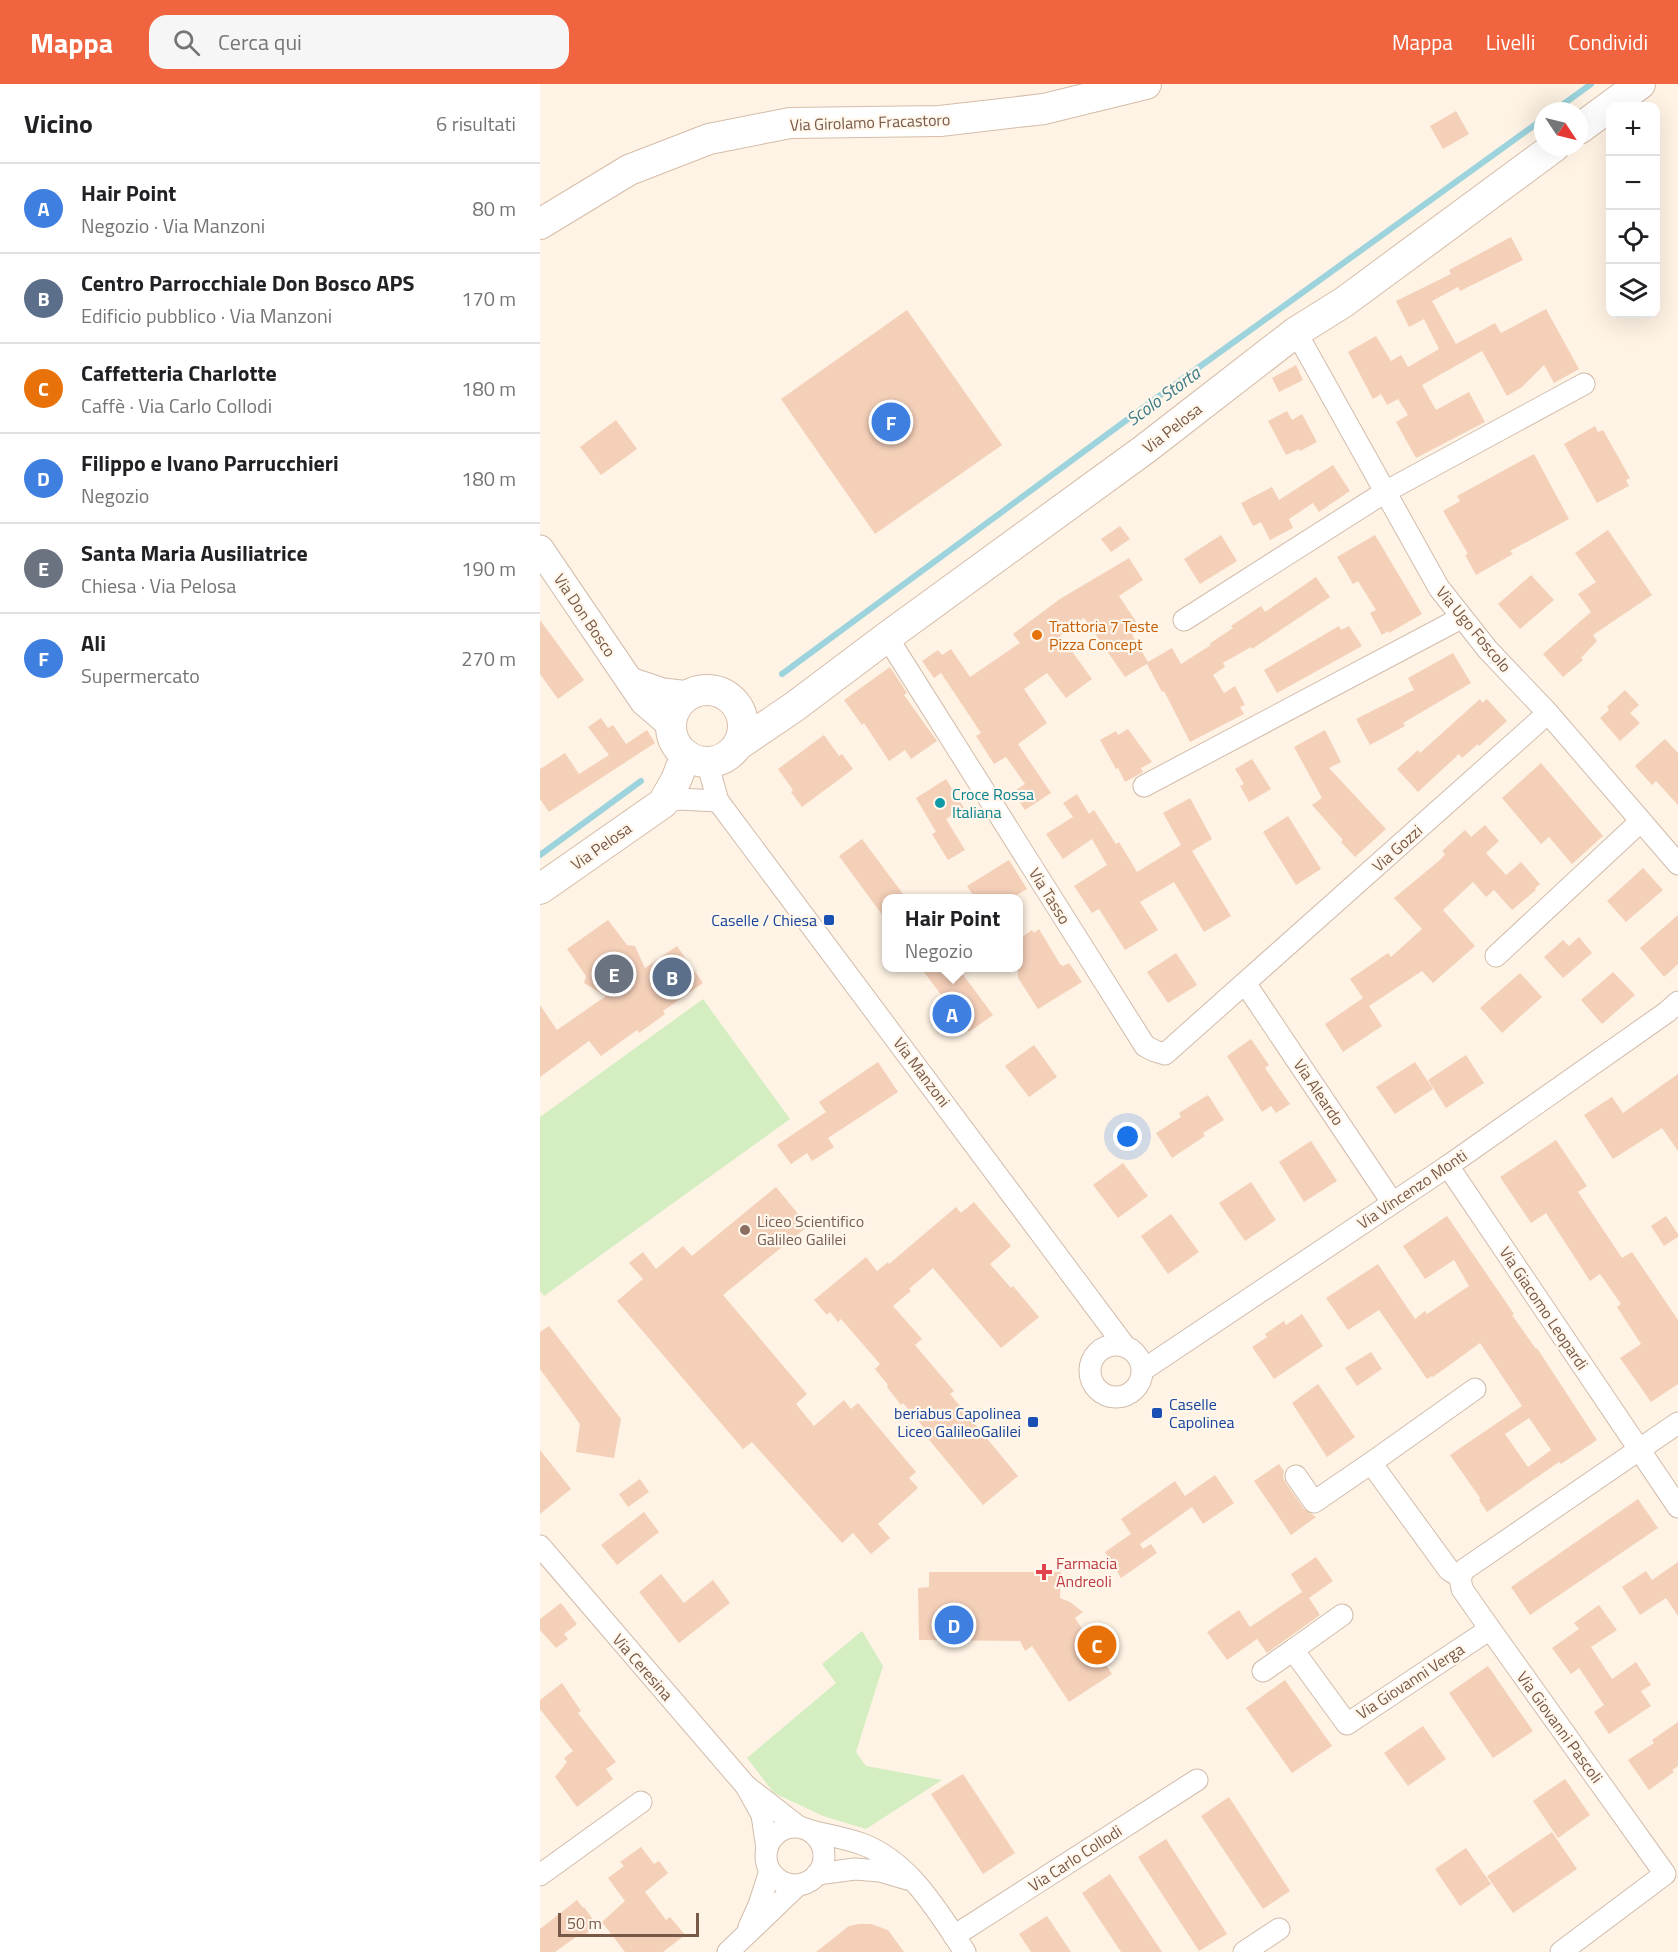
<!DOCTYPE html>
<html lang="it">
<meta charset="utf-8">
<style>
:root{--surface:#fff;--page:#f6f6f6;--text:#202124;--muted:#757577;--line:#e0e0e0;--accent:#f06440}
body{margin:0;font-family:"Titillium Web",sans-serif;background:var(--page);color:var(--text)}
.controls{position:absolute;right:18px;top:18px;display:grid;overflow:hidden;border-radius:12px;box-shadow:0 6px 24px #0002}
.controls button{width:54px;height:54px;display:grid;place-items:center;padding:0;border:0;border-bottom:2px solid var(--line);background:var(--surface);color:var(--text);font:30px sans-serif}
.compass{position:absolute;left:994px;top:18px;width:54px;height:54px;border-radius:50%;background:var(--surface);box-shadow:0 6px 24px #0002;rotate:125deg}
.scale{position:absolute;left:18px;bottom:15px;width:141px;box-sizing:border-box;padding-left:6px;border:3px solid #785847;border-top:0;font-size:16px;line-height:21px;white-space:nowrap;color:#785847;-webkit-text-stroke:4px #fff7ec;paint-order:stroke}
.you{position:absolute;left:588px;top:1053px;width:21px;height:21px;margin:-15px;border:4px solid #fff;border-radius:50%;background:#1a73e8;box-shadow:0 0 0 9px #1a73e833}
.badge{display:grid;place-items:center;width:39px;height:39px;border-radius:50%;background:var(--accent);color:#fff;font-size:20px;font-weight:700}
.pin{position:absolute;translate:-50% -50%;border:3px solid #fff;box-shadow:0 2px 6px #0006}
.popup{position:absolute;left:342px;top:810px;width:141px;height:78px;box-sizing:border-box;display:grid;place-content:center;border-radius:12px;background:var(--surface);filter:drop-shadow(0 2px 4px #0005);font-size:20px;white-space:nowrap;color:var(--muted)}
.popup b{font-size:22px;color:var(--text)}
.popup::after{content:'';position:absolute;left:50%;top:100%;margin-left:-12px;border:12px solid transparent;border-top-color:var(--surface)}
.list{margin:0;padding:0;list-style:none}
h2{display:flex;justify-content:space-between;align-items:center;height:78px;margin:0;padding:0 24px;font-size:26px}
h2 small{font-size:20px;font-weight:400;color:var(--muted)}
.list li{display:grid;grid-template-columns:39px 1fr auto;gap:18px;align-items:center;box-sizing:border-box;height:90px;padding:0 24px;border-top:2px solid var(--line)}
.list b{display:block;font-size:22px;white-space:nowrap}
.list p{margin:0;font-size:20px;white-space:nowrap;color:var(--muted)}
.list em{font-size:20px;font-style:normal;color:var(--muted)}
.icon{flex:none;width:33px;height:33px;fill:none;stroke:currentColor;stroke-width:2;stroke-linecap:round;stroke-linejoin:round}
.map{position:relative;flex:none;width:1138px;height:1868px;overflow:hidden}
header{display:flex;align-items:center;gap:36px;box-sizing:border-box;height:84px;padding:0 30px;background:var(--accent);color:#fff}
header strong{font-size:28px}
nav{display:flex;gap:33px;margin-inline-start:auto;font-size:21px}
.search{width:420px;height:54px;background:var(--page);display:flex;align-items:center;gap:15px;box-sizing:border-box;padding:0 21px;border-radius:18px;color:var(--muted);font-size:22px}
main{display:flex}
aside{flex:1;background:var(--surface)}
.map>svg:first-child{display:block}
.green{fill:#d4edc1}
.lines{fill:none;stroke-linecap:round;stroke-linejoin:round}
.stream{stroke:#9cd3dc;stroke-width:6}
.building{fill:#f5d0b9;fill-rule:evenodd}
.minor-casing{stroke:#d2bcac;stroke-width:23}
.tertiary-casing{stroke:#d2bcac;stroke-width:29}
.secondary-casing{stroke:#d6bca9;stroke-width:32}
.minor{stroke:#fff;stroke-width:21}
.tertiary{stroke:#fff;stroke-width:27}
.secondary{stroke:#fff;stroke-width:30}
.food-dot{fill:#e8710a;stroke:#fff7ec;stroke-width:2}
.culture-dot{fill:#0f9aa8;stroke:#fff7ec;stroke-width:2}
.transit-dot{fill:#1a4fb4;stroke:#fff7ec;stroke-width:2}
.education-dot{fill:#8d6e63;stroke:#fff7ec;stroke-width:2}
.health-dot{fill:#e0444e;stroke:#fff7ec;stroke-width:2}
.labels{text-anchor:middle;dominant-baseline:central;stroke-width:4.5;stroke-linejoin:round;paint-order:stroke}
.street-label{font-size:16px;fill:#785847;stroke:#fff7ec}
.food-label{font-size:16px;fill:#c56008;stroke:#fff7ec;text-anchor:start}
.culture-label{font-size:16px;fill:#0d838f;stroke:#fff7ec;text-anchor:start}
.transit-label{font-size:16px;fill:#164399;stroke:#fff7ec;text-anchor:end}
.education-label{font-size:16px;fill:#785e54;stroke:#fff7ec;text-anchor:start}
.health-label{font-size:16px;fill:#be3a42;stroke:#fff7ec;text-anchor:start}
.water-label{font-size:18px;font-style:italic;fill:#3c7b86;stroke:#fff7ec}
</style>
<header>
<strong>Mappa</strong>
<div class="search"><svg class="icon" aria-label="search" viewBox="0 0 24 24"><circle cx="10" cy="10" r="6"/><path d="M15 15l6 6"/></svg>Cerca qui</div>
<nav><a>Mappa</a><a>Livelli</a><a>Condividi</a></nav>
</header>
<main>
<aside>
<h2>Vicino<small>6 risultati</small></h2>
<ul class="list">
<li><span class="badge" style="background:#3f7fe0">A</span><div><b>Hair Point</b><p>Negozio · Via Manzoni</p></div><em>80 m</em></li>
<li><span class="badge" style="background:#5c6f8a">B</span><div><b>Centro Parrocchiale Don Bosco APS</b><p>Edificio pubblico · Via Manzoni</p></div><em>170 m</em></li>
<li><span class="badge" style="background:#e8710a">C</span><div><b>Caffetteria Charlotte</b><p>Caffè · Via Carlo Collodi</p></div><em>180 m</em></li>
<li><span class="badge" style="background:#3f7fe0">D</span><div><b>Filippo e Ivano Parrucchieri</b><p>Negozio</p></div><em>180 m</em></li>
<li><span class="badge" style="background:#6b7280">E</span><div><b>Santa Maria Ausiliatrice</b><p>Chiesa · Via Pelosa</p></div><em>190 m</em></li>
<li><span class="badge" style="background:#3f7fe0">F</span><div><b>Ali</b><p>Supermercato</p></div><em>270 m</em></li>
</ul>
</aside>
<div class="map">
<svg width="1138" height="1868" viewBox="0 0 1138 1868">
<rect width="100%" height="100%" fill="#fef3e4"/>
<g class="green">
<polygon points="163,915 250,1035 4,1212 0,1207 0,1033"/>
<polygon points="322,1547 343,1582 316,1668 326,1682 402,1696 326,1745 283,1732 234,1709 207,1674 296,1599 282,1580"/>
</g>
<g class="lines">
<g class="stream">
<polyline points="1014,27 1051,0"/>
<polyline points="242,590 626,307 1003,35"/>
<polyline points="0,771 101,697"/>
</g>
</g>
<g class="building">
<polygon points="916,27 929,50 903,65 890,42"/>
<polygon points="971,153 983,176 920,207 918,203 892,217 916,260 955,239 961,249 1006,225 1039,285 1014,299 1004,281 982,303 967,312 942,267 882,301 896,326 929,308 945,338 876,374 856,338 868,331 858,315 847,321 841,310 833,315 808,268 836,252 851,277 861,271 868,283 899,265 884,235 869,243 856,217 911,190 909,186"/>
<polygon points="367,226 462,361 335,450 241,315"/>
<polygon points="756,281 763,296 739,308 732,294"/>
<polygon points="747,327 752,336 762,330 777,358 760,367 759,365 746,371 728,337"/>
<polygon points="76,336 97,365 61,391 40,363"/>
<polygon points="1055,342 1058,348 1063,346 1090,394 1086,396 1089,402 1057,419 1024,360"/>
<polygon points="994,370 1029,435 970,467 973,470 936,491 925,471 928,470 903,427 920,417 917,412"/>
<polygon points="793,381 810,407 779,428 773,419 749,435 753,444 730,456 721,438 713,442 701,419 732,403 739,416"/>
<polygon points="580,442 590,455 571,468 561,455"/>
<polygon points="1068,446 1112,511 1053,551 1057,557 1041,574 1043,576 1023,593 1003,570 1051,528 1038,510 1056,498 1035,469"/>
<polygon points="681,451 697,477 660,500 644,475"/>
<polygon points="835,451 882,530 849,549 848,547 842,551 830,529 836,526 818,497 813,500 797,473"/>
<polygon points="589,474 603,496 579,512 601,545 592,551 608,578 632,564 641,580 671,561 669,560 693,544 691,542 721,522 725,528 776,493 790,513 712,565 711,563 683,579 685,583 673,591 684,609 695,602 705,621 700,623 704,630 650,658 624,607 622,608 607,580 585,593 544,534 520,551 552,595 526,614 507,589 484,605 507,639 478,660 511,709 485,726 473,708 485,700 466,673 454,680 436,652 441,649 401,589 394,594 382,577 398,566 402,571 411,565 430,593 480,559 473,550 520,515"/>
<polygon points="991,491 1014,516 980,545 958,520"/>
<polygon points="0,536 44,596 18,615 0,590"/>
<polygon points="799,542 801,546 809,542 822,562 737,609 724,586"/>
<polygon points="913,569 931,599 863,639 865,642 830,661 816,635 874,606 868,594"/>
<polygon points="350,583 367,609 364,611 397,657 371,675 365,666 349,677 324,639 322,641 304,616"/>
<polygon points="1085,606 1099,621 1090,629 1100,639 1080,657 1060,634 1069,626 1067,623"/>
<polygon points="940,615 942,619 947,615 967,637 939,662 938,660 922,674 919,670 878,708 857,685 878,666 880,669"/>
<polygon points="61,634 68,644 73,641 86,660 107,646 115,659 9,728 0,715 0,685 25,669 39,690 69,671 48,643"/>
<polygon points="588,645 612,678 601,684 603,688 585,698 578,684 576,685 560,656 576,647 578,651"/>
<polygon points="785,646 801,678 789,684 846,745 815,773 801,758 803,756 772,721 782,714 754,663"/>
<polygon points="284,651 299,672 302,670 313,685 262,723 251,708 253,706 238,685"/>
<polygon points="1125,655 1138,669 1138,721 1116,697 1112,701 1095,682"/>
<polygon points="712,675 731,705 709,718 700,702 704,700 695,685"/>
<polygon points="1001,679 1063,752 1032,780 1009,753 1001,760 962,714"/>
<polygon points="406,695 424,724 406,735 425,766 408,776 392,750 396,748 376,714"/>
<polygon points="537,710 549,730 554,726 576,760 579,758 597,788 641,761 623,729 650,714 672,755 652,767 691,832 664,848 634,798 600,818 618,846 585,866 559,825 552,829 534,802 567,781 552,755 523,775 506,750 533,733 523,719"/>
<polygon points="748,732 781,785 756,801 723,748"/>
<polygon points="945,741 959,757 946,769 966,791 981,778 1000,800 995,804 996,806 972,826 954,806 946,813 933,798 903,826 935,862 893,899 882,887 829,922 842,942 803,968 785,940 823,914 810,895 848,869 851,873 882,845 854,814 900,776 905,770 902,767 925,746 931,753"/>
<polygon points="322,755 366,814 346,814 346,836 299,772"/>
<polygon points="469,776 487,805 472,814 435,814 427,802"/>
<polygon points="1103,784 1123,806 1086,838 1067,817"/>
<polygon points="1138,831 1138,880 1124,893 1100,864"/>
<polygon points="68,836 87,861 95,862 105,884 137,862 163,899 123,927 125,930 99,949 97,946 61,972 49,957 0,993 0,921 17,946 66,912 44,899 46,892 27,865"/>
<polygon points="499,845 520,880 523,882 529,879 542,898 498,925 478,894 478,856 492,846 494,849"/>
<polygon points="1039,853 1052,869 1023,894 1004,873 1023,856 1029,862"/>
<polygon points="636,869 657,901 628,919 607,888"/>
<polygon points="381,884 418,884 453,931 429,948"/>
<polygon points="1073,888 1095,911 1062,940 1041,916"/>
<polygon points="980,889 1002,913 962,949 940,924"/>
<polygon points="711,955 729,981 725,984 750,1020 736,1029 731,1022 722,1028 687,972"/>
<polygon points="494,961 517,993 489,1013 465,982"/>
<polygon points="926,971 944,999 906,1024 888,996"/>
<polygon points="338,978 358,1008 288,1054 294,1063 272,1077 267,1069 251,1080 237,1061 286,1028 279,1018"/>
<polygon points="875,978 893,1005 855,1030 836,1003"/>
<polygon points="1138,990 1138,1067 1122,1044 1073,1075 1044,1031 1072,1013 1083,1029"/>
<polygon points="668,1011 684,1036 663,1049 665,1052 632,1074 616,1049 641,1033 639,1029"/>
<polygon points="1016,1056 1047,1102 1038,1108 1082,1174 1092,1168 1138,1236 1138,1300 1111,1318 1080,1274 1101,1260 1077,1223 1081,1220 1060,1190 1050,1197 1006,1129 991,1139 960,1093"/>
<polygon points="771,1057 797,1097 764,1118 739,1078"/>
<polygon points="583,1079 608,1112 578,1134 553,1101"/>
<polygon points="711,1098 736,1136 705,1157 679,1119"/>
<polygon points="236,1103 268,1142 183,1211 267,1310 256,1320 274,1342 304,1316 311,1325 318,1319 376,1388 369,1394 378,1404 338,1440 350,1454 331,1470 313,1449 302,1459 212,1358 203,1365 77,1217 103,1195 89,1179 103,1168 116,1185 143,1162 152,1172"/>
<polygon points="434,1118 471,1162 450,1180 471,1204 473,1202 499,1233 461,1264 393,1184 369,1205 371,1207 353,1222 382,1255 375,1261 414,1307 410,1310 478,1392 443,1421 381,1346 384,1344 363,1319 361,1321 347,1303 348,1301 335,1285 340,1280 301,1235 298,1238 290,1228 287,1231 274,1216 326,1173 337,1187 348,1178 349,1180 416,1123 421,1129"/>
<polygon points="631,1130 659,1168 628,1190 601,1152"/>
<path d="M907,1132L974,1230L972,1231L996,1265L997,1264L1057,1356L1021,1380L1019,1378L947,1428L939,1416L940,1414L910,1371L982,1322L940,1259L893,1293L892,1292L887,1295L839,1226L808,1246L786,1214L838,1180L875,1235L885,1227L887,1230L929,1202L914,1176L885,1195L863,1162ZM989,1334L1011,1366L988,1383L965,1350Z"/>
<polygon points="1126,1132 1138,1150 1138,1153 1124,1162 1111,1142"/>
<polygon points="762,1230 783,1262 734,1295 712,1263 727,1253 725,1250 744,1237 746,1241"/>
<polygon points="9,1242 81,1335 74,1374 36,1368 40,1340 0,1285 0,1248"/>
<polygon points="831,1268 842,1285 817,1302 805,1284"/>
<polygon points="778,1300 815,1353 787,1373 752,1319"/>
<polygon points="0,1366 31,1405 0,1430"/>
<polygon points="739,1380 744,1387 743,1394 746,1399 764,1425 776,1433 751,1451 714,1397"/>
<polygon points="675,1391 694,1419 663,1440 652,1423 600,1460 603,1465 611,1460 617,1469 581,1494 565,1468 591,1450 581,1435 635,1397 645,1412"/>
<polygon points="100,1395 109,1408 88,1423 79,1410"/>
<polygon points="1098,1415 1118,1444 990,1531 971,1503"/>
<polygon points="104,1428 119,1448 77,1481 61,1461"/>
<polygon points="776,1473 793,1497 769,1514 780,1531 727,1569 717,1555 687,1576 667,1548 699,1526 710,1543 762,1508 751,1490"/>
<polygon points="1138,1478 1138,1532 1126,1514 1100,1531 1082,1503 1106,1487 1112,1496"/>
<polygon points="389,1488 521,1488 520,1514 530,1518 543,1528 535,1534 572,1590 529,1618 492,1562 485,1567 480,1557 379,1556 378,1504 389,1503"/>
<polygon points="121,1490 144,1519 173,1496 190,1519 139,1559 99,1508"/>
<polygon points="21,1519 37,1540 24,1550 28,1555 16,1564 0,1546 0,1535"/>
<polygon points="1059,1521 1077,1546 1051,1563 1072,1595 1096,1578 1111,1601 1101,1607 1111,1622 1069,1650 1054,1628 1064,1621 1039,1584 1031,1590 1012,1564 1039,1545 1034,1539"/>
<polygon points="948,1582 993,1647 953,1674 909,1609"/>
<polygon points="745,1596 792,1662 752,1689 706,1624"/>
<polygon points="22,1599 41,1627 38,1629 76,1678 66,1685 73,1695 37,1723 15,1693 27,1678 24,1674 33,1667 0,1625 0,1616"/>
<polygon points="1138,1638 1138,1682 1132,1686 1134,1688 1109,1706 1088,1676 1114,1659 1112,1656"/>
<polygon points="883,1642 906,1675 868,1702 844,1669"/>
<polygon points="423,1690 475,1769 443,1790 391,1710"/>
<polygon points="1025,1695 1050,1731 1018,1754 993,1717"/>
<polygon points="689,1713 750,1807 723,1825 661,1732"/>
<polygon points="1012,1748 1037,1785 973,1829 947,1792"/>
<polygon points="626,1755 687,1850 659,1867 598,1773"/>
<polygon points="101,1763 114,1780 119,1777 128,1789 105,1808 126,1836 130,1833 145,1851 123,1868 85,1868 62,1838 85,1817 68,1794 84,1782 80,1778"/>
<polygon points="926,1764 951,1800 920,1822 895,1785"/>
<polygon points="570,1790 622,1868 581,1868 542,1809"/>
<polygon points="37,1816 43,1824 44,1823 57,1841 42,1853 40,1850 15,1868 0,1868 0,1845"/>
<polygon points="507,1832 531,1868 491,1868 479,1850"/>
<polygon points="319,1840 331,1840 348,1846 364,1868 276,1868 309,1842"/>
</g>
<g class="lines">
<g class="minor-casing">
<g id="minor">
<polyline points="756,248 899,504 948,566 1008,629 1138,780"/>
<polyline points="644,536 845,408 1044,300"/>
<polyline points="347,553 605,962 615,967 625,970 1008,629"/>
<polyline points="167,678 178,717 584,1261"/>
<polyline points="604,702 921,534"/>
<polyline points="123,719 138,715 178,717"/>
<polyline points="956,872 1101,737"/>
<polyline points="705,899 852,1118"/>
<polyline points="908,1082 1138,1423"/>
<circle cx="576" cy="1287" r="26"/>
<polyline points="603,1286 908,1082 1127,928 1138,918"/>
<polyline points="831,1379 935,1305"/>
<polyline points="756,1392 774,1418 831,1379 909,1486 920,1493 922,1505 950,1545 1125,1790 1021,1868"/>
<polyline points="0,1462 206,1702"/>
<polyline points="920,1493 925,1485 1138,1339"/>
<polyline points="802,1531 753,1566 807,1640 950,1545"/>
<polyline points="723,1587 753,1566"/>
<circle cx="255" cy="1772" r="29"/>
<path d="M268,1746C286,1751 305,1754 322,1760C370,1778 398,1828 425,1868"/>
<polyline points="227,1765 222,1731 206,1702 259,1743"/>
<polyline points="277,1790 315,1785 340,1787 367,1795"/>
<polyline points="0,1791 101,1718"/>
<polyline points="209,1843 219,1821 230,1787"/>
<polyline points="414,1852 657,1696"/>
<polyline points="188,1868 258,1801"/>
<polyline points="704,1868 739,1845"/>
</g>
</g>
<g class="tertiary-casing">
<g id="tertiary">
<polyline points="0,465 104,618 131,641"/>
<polyline points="90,597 123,608 149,611"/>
</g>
</g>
<g class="secondary-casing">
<g id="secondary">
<polyline points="1039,45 1100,0"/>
<polyline points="0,140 89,86 169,55 250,39 400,37 504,25 606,0"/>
<circle cx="167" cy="642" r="36"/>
<polyline points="198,661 254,623 347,553 605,365 756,248 804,218 1014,63"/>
<polyline points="0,805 123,719 136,696 146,671"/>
</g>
</g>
<use href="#minor" class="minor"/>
<use href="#tertiary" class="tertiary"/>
<use href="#secondary" class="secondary"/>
</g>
<circle class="food-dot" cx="497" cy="551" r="6"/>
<circle class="culture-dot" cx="400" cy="719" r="6"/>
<g class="transit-dot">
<rect x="283" y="830" width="12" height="12" rx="3"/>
<rect x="611" y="1323" width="12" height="12" rx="3"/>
<rect x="487" y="1332" width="12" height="12" rx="3"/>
</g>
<circle class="education-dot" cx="205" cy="1146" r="6"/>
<path class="health-dot" d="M501 1479h6v6h6v6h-6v6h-6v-6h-6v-6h6z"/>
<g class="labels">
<g class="street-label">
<text transform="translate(330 38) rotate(-2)">Via Girolamo Fracastoro</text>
<text transform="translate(632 344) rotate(-38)">Via Pelosa</text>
<text transform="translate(45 531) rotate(56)">Via Don Bosco</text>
<text transform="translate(934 545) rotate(50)">Via Ugo Foscolo</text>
<text transform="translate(61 762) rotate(-35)">Via Pelosa</text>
<text transform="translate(857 764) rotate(-42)">Via Gozzi</text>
<text transform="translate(510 812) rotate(58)">Via Tasso</text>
<text transform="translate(382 988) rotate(53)">Via Manzoni</text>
<text transform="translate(779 1008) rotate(56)">Via Aleardo</text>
<text transform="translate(872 1105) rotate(-34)">Via Vincenzo Monti</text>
<text transform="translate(1004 1224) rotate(56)">Via Giacomo Leopardi</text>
<text transform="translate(103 1583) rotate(49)">Via Ceresina</text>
<text transform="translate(870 1597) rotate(-33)">Via Giovanni Verga</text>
<text transform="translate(1020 1643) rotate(54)">Via Giovanni Pascoli</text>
<text transform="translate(535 1774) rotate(-33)">Via Carlo Collodi</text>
</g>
<g class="food-label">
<text x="509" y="542">Trattoria 7 Teste<tspan x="509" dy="18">Pizza Concept</tspan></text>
</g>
<g class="culture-label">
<text x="412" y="710">Croce Rossa<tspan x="412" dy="18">Italiana</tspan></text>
</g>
<g class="transit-label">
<text x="277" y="836">Caselle / Chiesa</text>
<text x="629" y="1320" text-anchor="start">Caselle<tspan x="629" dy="18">Capolinea</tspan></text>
<text x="481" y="1329">beriabus Capolinea<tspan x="481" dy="18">Liceo GalileoGalilei</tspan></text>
</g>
<g class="education-label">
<text x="217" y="1137">Liceo Scientifico<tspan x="217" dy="18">Galileo Galilei</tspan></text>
</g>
<g class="health-label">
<text x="516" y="1479">Farmacia<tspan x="516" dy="18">Andreoli</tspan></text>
</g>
<g class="water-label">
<text transform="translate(623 312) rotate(-36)">Scolo Storta</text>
</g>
</g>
</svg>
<div class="controls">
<button>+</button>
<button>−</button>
<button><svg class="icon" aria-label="locate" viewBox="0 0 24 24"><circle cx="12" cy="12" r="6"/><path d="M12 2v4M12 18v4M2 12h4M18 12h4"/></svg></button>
<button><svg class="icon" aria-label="layers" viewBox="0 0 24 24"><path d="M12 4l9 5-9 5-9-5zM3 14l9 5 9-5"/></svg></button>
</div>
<svg class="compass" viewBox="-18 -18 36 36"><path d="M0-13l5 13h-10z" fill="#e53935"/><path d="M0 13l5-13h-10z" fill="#757577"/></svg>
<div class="scale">50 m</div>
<div class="you"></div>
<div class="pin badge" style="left:412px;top:930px;background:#3f7fe0">A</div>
<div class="popup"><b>Hair Point</b>Negozio</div>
<div class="pin badge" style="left:132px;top:893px;background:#5c6f8a">B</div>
<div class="pin badge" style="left:557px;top:1561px;background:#e8710a">C</div>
<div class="pin badge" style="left:414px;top:1541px;background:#3f7fe0">D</div>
<div class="pin badge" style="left:74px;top:890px;background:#6b7280">E</div>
<div class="pin badge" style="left:351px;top:338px;background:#3f7fe0">F</div>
</div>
</main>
